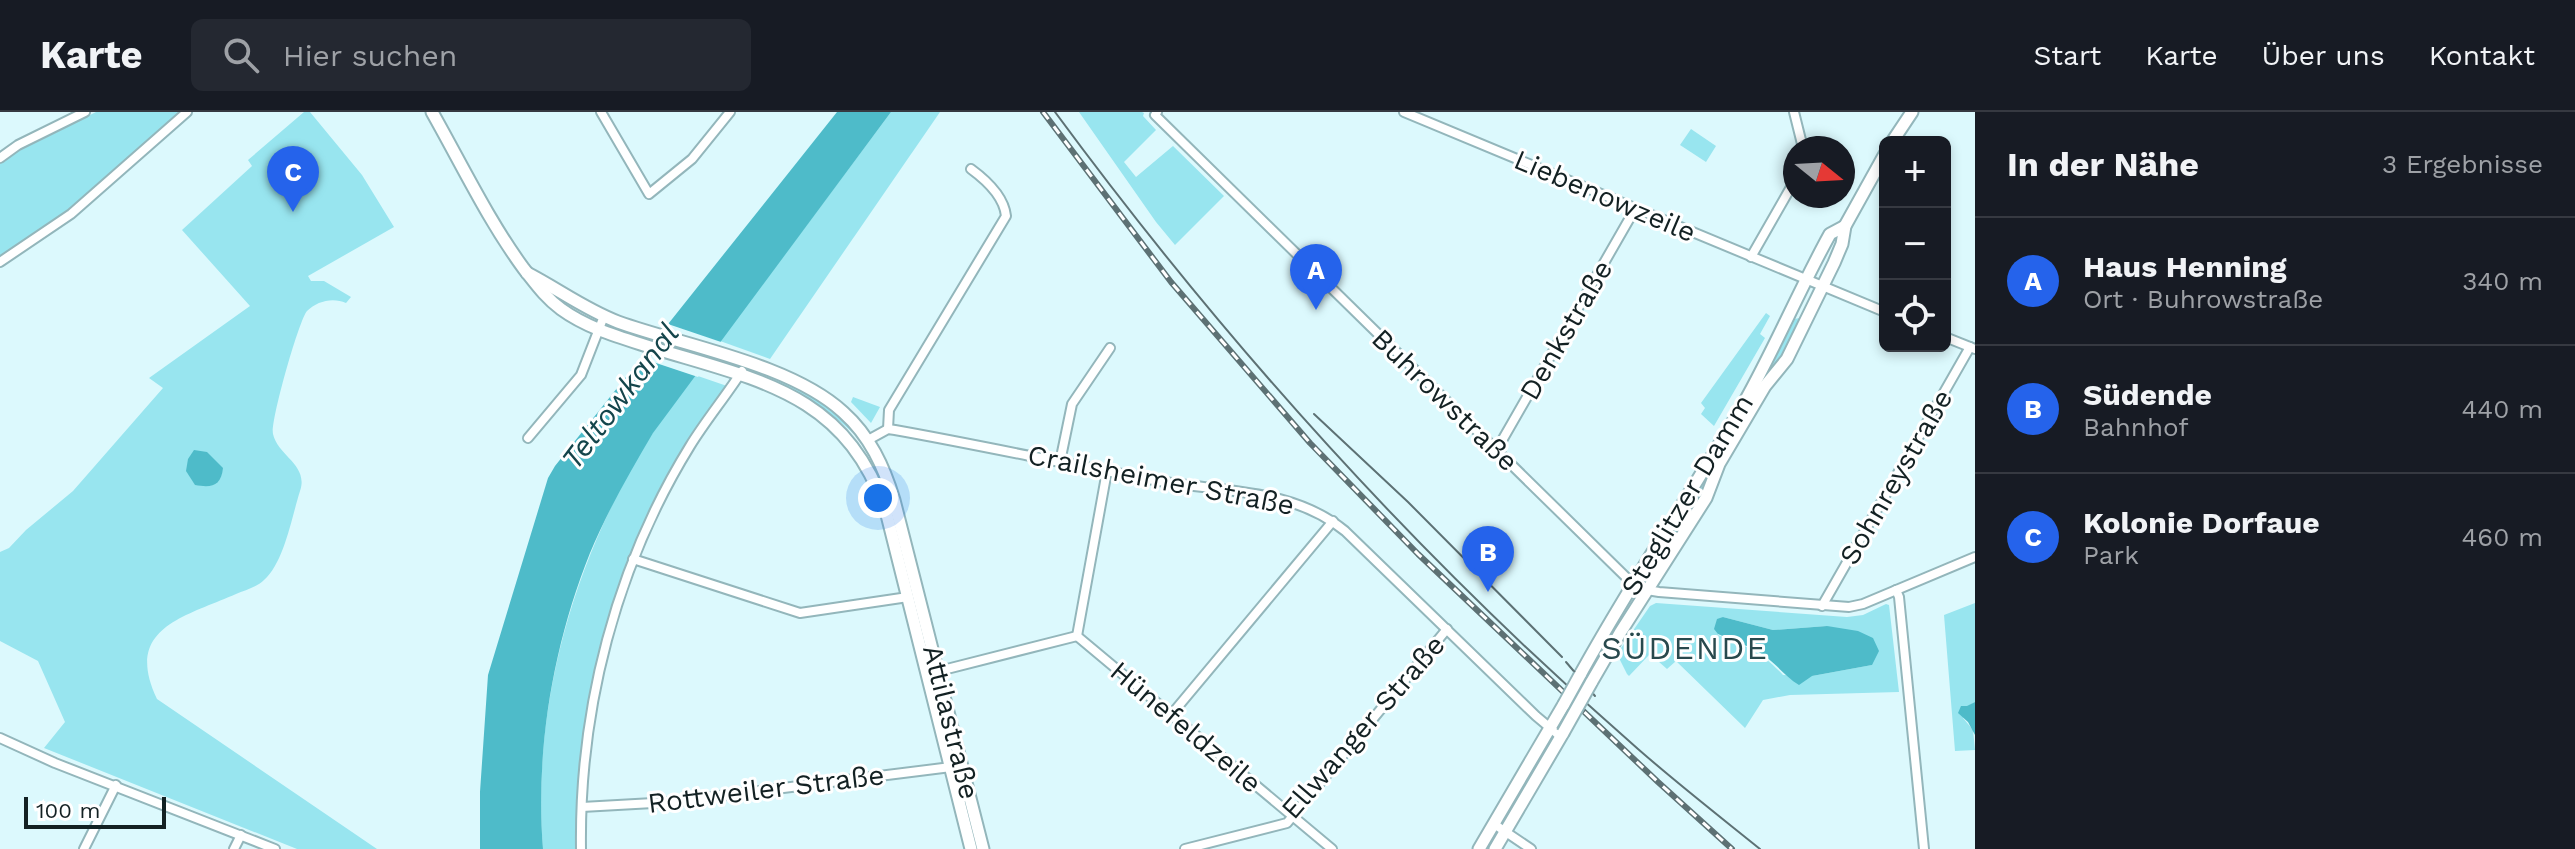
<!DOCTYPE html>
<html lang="de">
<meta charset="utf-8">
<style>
:root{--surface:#171b24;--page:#242831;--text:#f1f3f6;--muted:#9ea1a6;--line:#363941;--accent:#2563eb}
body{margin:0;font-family:"Work Sans",sans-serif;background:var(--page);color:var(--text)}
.controls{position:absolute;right:24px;top:24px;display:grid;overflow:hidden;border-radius:12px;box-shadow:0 4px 12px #0003}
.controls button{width:72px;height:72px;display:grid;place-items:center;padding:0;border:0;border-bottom:2px solid var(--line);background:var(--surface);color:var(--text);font:40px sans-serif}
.compass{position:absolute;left:1783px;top:24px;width:72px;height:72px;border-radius:50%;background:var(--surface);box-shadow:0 4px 12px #0003;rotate:108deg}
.scale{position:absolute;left:24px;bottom:20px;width:142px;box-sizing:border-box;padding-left:8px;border:4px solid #132123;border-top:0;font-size:22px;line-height:28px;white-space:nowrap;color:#132123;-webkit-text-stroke:6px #fff;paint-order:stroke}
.you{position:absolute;left:878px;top:386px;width:28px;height:28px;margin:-20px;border:6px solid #fff;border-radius:50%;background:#1a73e8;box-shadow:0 0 0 12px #1a73e833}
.badge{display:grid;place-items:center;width:52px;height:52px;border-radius:50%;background:var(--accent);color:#fff;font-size:26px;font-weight:700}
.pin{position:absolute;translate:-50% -66px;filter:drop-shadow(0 2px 4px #0008)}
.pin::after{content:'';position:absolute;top:42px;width:28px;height:24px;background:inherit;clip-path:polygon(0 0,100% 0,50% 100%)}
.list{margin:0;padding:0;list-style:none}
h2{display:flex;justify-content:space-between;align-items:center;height:104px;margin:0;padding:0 32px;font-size:34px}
h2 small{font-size:26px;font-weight:400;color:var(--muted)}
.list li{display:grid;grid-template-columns:52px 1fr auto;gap:24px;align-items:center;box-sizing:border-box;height:128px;padding:0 32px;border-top:2px solid var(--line)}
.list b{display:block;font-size:30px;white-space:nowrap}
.list p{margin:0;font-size:26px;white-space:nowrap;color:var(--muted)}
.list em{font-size:26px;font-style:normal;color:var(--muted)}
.icon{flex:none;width:44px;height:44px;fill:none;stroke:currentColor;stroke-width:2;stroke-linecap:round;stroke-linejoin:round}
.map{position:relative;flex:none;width:1975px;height:737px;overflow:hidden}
header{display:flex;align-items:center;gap:48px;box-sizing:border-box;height:112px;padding:0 40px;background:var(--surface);border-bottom:2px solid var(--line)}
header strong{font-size:38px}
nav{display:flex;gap:44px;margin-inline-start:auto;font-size:28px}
.search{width:560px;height:72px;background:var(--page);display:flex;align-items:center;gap:20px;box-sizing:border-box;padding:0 28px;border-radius:12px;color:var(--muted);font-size:30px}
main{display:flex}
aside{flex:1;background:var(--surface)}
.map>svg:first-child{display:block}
.green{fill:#98e5ef;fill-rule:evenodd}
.water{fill:#4ebbc9}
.pier{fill:#dcf9fd}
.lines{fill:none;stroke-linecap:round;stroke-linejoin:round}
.minor-casing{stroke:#93b6bb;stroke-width:12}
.secondary-casing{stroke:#93b6bb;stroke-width:15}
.minor{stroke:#fff;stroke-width:8}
.secondary{stroke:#fff;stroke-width:11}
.tram{stroke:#5d7174;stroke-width:2}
.rail-casing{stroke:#5d7174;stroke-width:6}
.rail{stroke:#fff;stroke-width:3;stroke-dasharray:9;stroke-linecap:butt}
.secondary-bridge-casing{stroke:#93b6bb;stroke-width:15;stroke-linecap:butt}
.secondary-bridge{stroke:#fff;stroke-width:11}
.labels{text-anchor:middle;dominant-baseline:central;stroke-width:6;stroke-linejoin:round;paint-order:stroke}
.street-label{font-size:28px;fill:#132123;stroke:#fff}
.water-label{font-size:30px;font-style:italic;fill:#14454b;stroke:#fff}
.quarter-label{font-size:32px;letter-spacing:2px;fill:#28494d;stroke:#fff}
</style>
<header>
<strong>Karte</strong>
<div class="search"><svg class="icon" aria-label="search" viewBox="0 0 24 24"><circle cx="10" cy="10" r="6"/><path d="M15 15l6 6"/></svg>Hier suchen</div>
<nav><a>Start</a><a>Karte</a><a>Über uns</a><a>Kontakt</a></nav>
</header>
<main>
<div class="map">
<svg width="1975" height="737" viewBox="0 0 1975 737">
<rect width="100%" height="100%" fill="#dcf9fd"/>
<g class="green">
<polygon points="96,0 182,0 67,101 0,145 0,52 20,38"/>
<path d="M304,0H310L362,63L394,115L308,164L311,169H324L351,185L346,191C333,185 317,189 307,199C299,208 270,310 273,322C278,344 309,353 300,379C292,404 284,451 264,468C257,475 245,478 236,482C184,505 123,516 157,587L377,737H297L44,636L65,610L38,549L0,529V440L9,436L26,418L73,379L163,276L149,266L250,194L182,118L252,54L248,48Z"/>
<polygon points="891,0 940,0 770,247 720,229"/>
<polygon points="1079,0 1142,0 1144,1 1143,4 1156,18 1124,50 1136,65 1173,34 1224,84 1175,133 1156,110"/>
<polygon points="1691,17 1716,34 1706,50 1680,33"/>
<polygon points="1766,201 1770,204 1760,222 1765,226 1714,314 1701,302 1705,296 1701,291"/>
<polygon points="1799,206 1800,210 1784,241 1769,259 1795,207"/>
<path d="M756,259C794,274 828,289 856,321L852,320C821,292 790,276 751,262V260Z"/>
<path d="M695,263L727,274L672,359L628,449V460L593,568L594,575L580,682L577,689L580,737H543C531,593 575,443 652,322C665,302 680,282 695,263Z"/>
<polygon points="853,285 880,295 871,311 851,290"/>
<polygon points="1711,360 1704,379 1669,433 1666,431"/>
<path d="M1656,491L1847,505L1863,503L1886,492L1889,493L1899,580L1790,583L1763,588L1745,616L1676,549L1667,557L1650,542L1629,564L1627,562L1617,542L1650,494ZM1723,505L1773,518L1827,514L1872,553L1812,564L1783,563C1762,540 1746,534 1718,523Z"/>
<polygon points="1975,491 1975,590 1967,595 1963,606 1973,618 1975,638 1955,639 1944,503"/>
<polygon points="1544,636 1549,638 1504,712 1501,710"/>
</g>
<g class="water">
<path d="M837,0H891L653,321C630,360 607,400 590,441C553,533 535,639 543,737H480V680L488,563L548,366L555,354Z"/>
<path d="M194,338L207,340L223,356C221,374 212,376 195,373L186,359L188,347Z"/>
<path d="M1723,505L1773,518L1827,514L1858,519L1873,526L1879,539L1872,553L1812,564L1799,573C1786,565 1777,553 1765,544C1751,534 1733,529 1718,522L1714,517L1717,507Z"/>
<polygon points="1975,590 1975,623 1968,610 1958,601 1961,594 1967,594"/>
</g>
<polygon class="pier" points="665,211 724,231 698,265 638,245"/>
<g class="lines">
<g class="minor-casing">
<g id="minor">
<polyline points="601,0 649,82 692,47 730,0"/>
<polyline points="1157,0 1155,3 1633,472 1647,478 1659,480 1849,495 1863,492 1975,445"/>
<polyline points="1404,0 1885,200"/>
<polyline points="1794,0 1803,36"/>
<polyline points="0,46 18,33 85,0"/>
<polyline points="1751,145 1795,68"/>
<polyline points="0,150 71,102 187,0"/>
<polyline points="1945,225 1975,237"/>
<path d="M888,317L889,298L1006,104C1004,85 986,68 971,57"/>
<polyline points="528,326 581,263 604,204"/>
<path d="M868,328L888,317L895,318C985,334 1075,354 1165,370C1227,380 1294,377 1345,419L1536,604L1561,625"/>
<polyline points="1496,339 1635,97"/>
<polyline points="1060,350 1072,292 1110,236"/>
<polyline points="633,447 800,501 908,485"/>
<polyline points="1896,478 1899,485 1924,737"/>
<polyline points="1822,494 1970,235"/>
<polyline points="1077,524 1332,737"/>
<polyline points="1077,524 1107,359"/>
<polyline points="939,559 1077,524"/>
<polyline points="1171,603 1333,409"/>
<polyline points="0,626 55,651 275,737"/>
<polyline points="582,695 671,690 951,655"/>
<polyline points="1494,712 1531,737"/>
<polyline points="84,737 116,673"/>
<polyline points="234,737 241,723"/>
<path d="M581,737C579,597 616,454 690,334C706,308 726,284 742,259"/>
<polyline points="1185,737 1287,711 1447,517"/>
</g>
</g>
<g class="secondary-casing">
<g id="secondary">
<path d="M432,0C462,53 488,108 524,157C536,172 545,185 561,197C587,216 619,225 650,235C757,268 845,280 886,399L971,737"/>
<polyline points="1892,30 1912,0"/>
<path d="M527,161C558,177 586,198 618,210C685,234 791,252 843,300C870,324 884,355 894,388L983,737"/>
<path d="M1580,563C1631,470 1691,382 1744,291C1775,236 1799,178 1830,122L1845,114"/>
<polyline points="1591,571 1620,521 1706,386 1719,352 1765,274 1787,247 1834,151 1842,132 1845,114 1885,42"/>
<polyline points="1479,737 1564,592"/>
<polyline points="1495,737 1563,621"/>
</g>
</g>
<use href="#minor" class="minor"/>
<use href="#secondary" class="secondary"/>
<g class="tram">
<path d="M1055,0C1226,232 1421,448 1638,637C1678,672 1719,704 1760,737"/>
<polyline points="1314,302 1408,390 1562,545"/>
<polyline points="1566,550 1595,584"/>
</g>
<g class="rail-casing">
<polyline id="rail" points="1043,0 1171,170 1310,331 1418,442 1658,670 1732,737"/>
</g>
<use href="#rail" class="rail"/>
<g class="secondary-bridge-casing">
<g id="secondary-bridge">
<polyline points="1564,592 1580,563"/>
<polyline points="1563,621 1591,571"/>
</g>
</g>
<use href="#secondary-bridge" class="secondary-bridge"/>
</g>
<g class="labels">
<g class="street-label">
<text transform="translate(1605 84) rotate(23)">Liebenowzeile</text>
<text transform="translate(1566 218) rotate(-60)">Denkstraße</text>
<text transform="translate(1445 288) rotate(44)">Buhrowstraße</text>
<text transform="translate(1896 365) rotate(-60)">Sohnreystraße</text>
<text transform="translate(1161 368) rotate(11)">Crailsheimer Straße</text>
<text transform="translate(1687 383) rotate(-59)">Steglitzer Damm</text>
<text transform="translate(951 610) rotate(76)">Attilastraße</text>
<text transform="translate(1186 615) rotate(40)">Hünefeldzeile</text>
<text transform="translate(1363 615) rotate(-49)">Ellwanger Straße</text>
<text transform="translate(766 677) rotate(-7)">Rottweiler Straße</text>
</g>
<g class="water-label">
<text transform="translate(620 284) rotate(-53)">Teltowkanal</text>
</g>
<g class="quarter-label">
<text x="1685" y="536">SÜDENDE</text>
</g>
</g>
</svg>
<div class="controls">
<button>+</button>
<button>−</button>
<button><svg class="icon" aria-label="locate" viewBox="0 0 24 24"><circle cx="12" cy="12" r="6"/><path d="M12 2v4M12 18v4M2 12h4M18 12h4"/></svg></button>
</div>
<svg class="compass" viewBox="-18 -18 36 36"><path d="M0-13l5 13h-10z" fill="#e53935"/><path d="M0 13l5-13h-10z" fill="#9ea1a6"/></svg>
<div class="scale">100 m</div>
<div class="you"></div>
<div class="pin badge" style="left:1316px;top:198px">A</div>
<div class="pin badge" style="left:1488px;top:480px">B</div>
<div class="pin badge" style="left:293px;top:100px">C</div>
</div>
<aside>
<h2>In der Nähe<small>3 Ergebnisse</small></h2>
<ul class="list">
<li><span class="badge">A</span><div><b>Haus Henning</b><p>Ort · Buhrowstraße</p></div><em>340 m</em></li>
<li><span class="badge">B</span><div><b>Südende</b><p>Bahnhof</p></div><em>440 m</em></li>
<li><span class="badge">C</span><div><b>Kolonie Dorfaue</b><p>Park</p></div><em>460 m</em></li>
</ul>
</aside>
</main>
